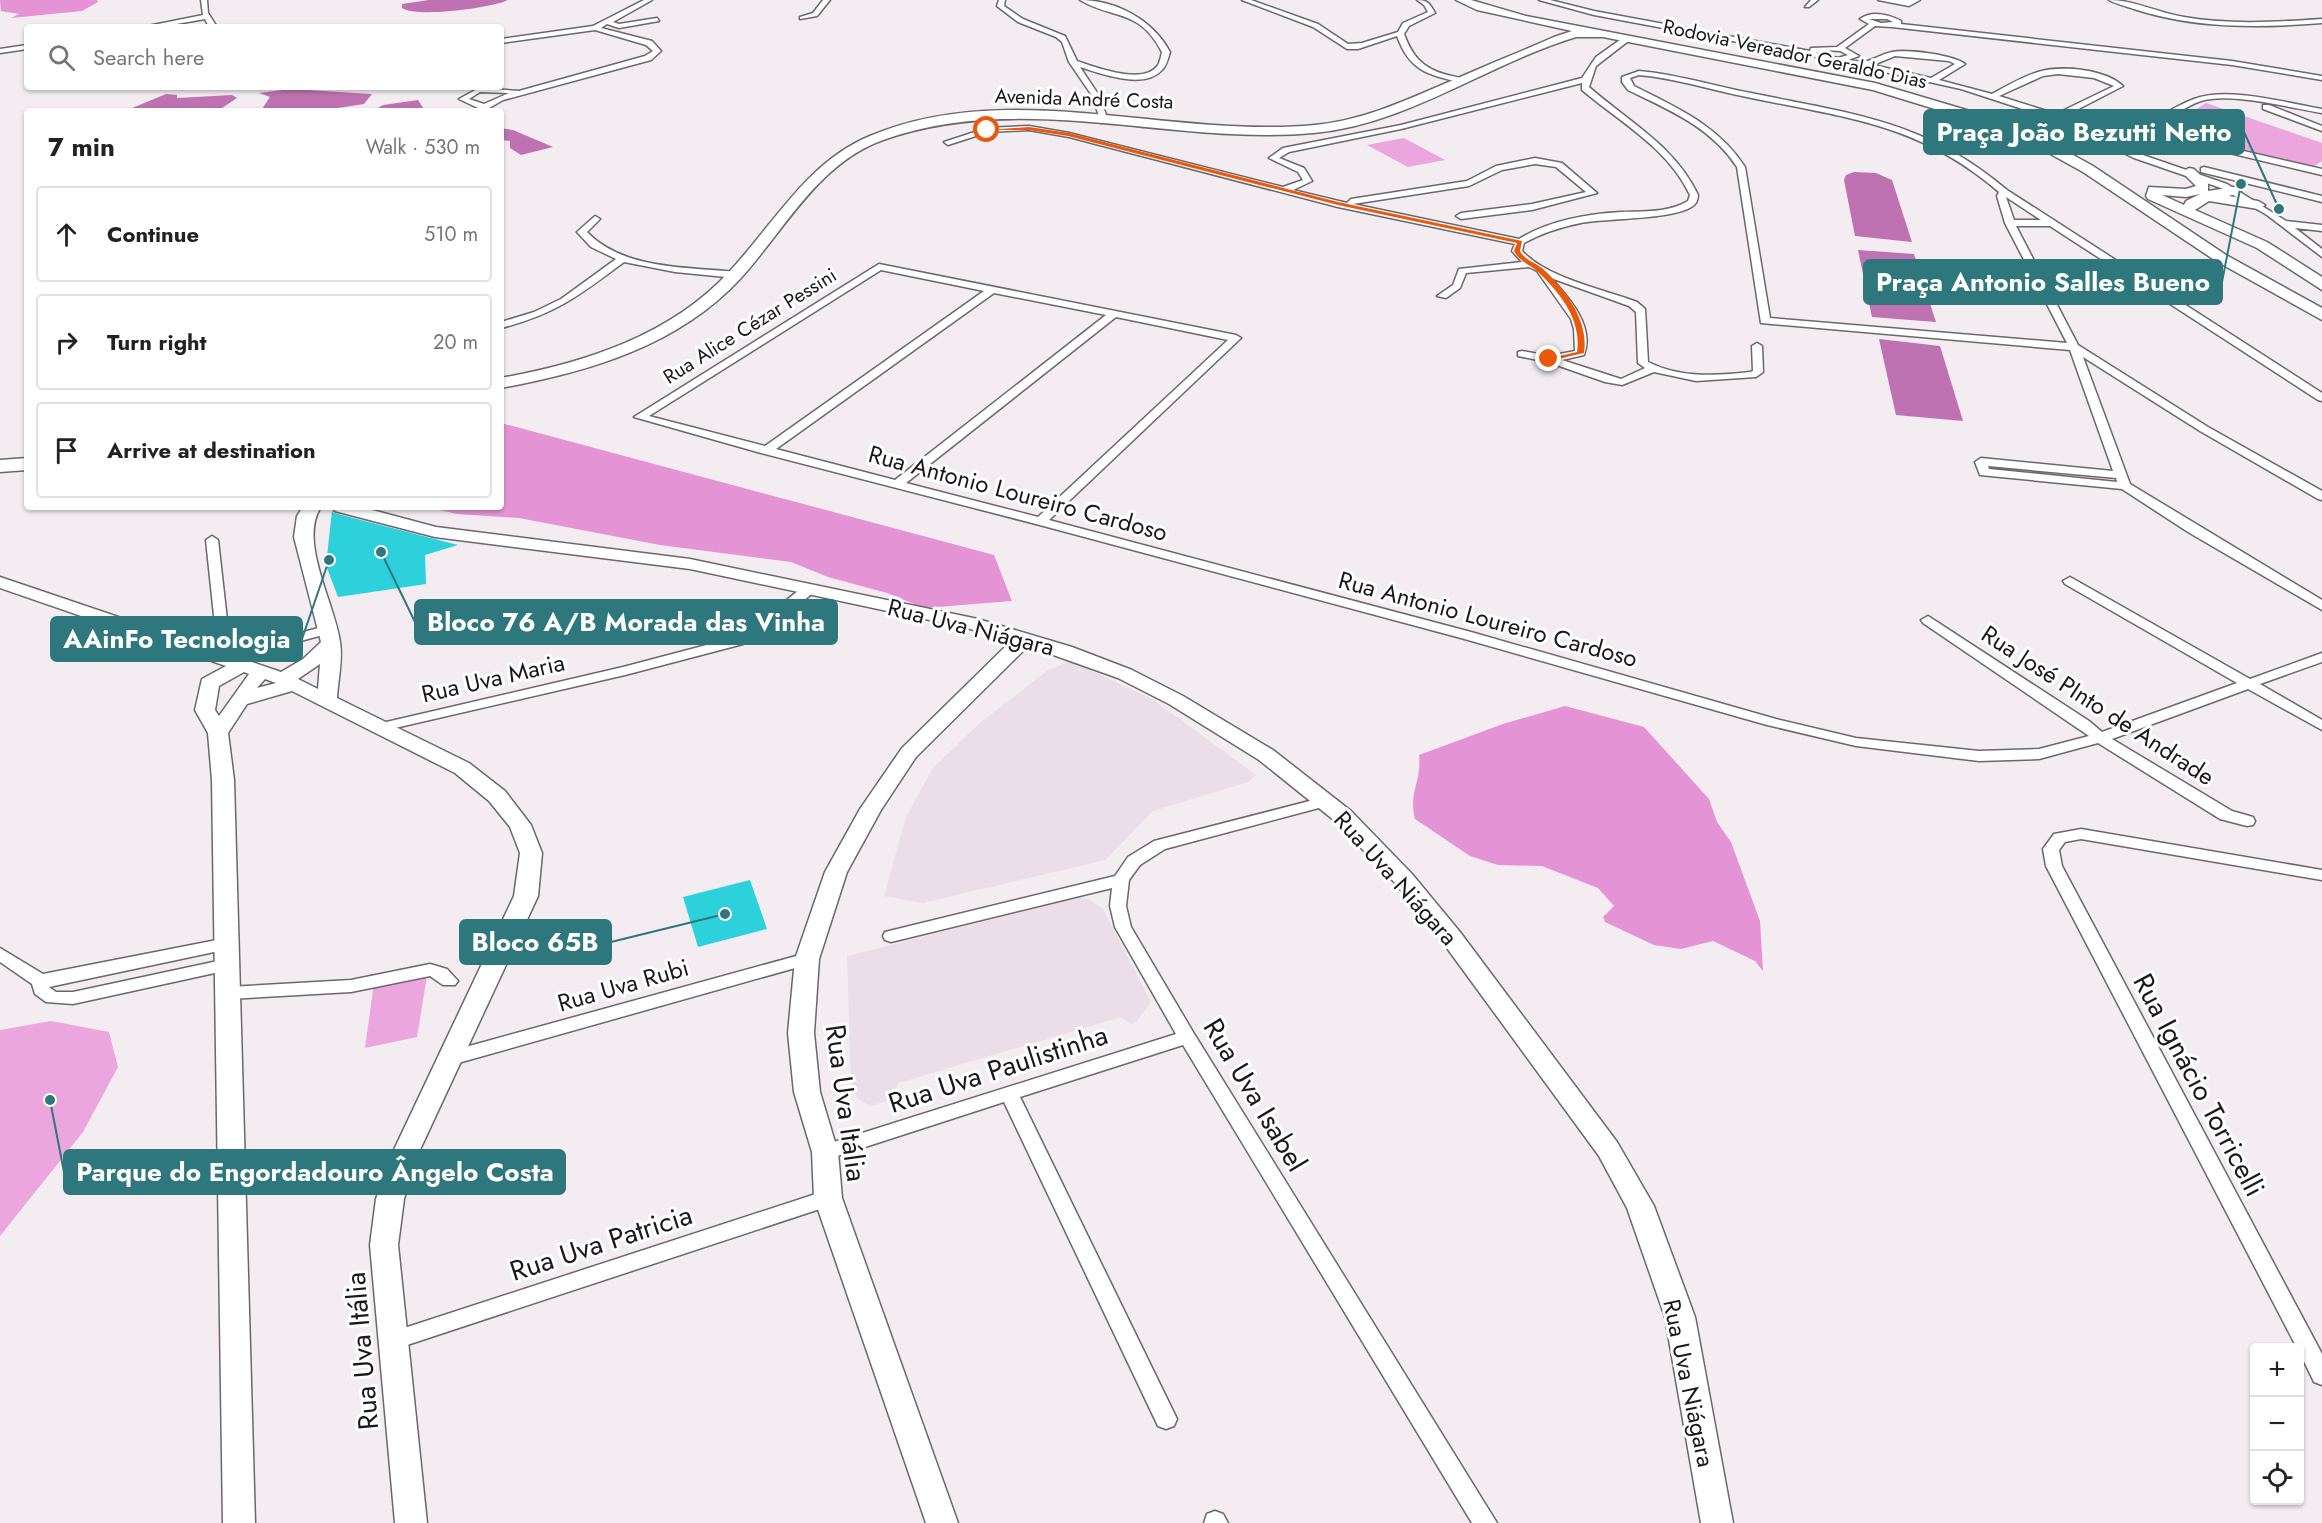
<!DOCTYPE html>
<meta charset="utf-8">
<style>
:root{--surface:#fff;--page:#f6f6f6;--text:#222;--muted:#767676;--line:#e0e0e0}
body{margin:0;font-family:Jost,sans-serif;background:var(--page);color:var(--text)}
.controls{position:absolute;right:18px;bottom:18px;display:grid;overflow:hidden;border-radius:6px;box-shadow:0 2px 4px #0004}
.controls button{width:54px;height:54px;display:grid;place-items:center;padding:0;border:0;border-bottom:2px solid var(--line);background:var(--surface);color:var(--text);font:30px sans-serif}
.stop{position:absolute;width:18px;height:18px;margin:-14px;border:4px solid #ea580c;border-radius:50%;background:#fff}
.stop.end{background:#ea580c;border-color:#fff;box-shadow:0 2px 6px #0008}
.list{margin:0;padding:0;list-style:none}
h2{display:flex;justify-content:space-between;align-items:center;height:78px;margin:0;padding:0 24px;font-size:26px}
h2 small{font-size:20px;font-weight:400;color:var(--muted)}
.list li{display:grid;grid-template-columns:39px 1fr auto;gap:18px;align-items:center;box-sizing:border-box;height:96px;margin:0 12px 12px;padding:0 12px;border:2px solid var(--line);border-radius:6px}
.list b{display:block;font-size:22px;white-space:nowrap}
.list em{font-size:20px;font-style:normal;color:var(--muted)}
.icon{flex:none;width:33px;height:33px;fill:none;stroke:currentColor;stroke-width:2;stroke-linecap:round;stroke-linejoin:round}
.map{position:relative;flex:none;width:2322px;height:1523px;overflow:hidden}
.search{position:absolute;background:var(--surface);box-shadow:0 2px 4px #0004;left:24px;top:24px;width:480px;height:66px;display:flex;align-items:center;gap:15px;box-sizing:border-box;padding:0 21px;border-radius:6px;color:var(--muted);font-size:22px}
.panel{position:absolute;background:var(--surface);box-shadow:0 2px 4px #0004;left:24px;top:108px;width:480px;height:402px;border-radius:6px}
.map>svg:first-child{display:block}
.built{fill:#ebdee8}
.green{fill:#eba6dd}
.forest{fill:#e494d5}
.water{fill:#be72b1}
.building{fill:#2dd1dc}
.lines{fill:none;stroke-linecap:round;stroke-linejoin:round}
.street-casing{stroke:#6c676b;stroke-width:3}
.secondary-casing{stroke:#6c676b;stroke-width:3}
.primary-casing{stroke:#6c676b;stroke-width:3}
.street{fill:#fff;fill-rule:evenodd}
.secondary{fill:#fff;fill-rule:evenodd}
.primary{fill:#fff;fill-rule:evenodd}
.route{fill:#ea580c}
.labels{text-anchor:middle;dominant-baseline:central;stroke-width:6;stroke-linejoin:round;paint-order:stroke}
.far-street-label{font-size:20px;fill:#1a1819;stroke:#fff}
.street-label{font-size:24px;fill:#1a1819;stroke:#fff}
.near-street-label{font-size:28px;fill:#1a1819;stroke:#fff}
.leader{fill:none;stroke:#2e777c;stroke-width:2}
.callout-dot{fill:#2e777c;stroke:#fff;stroke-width:2}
.callout{fill:#2e777c;stroke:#2e777c;stroke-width:2}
.callout-label{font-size:26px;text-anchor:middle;font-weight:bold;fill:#fff}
</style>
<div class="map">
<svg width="2322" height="1523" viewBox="0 0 2322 1523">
<rect width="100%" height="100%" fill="#f3ecf1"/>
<g class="built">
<polygon points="1070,661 1152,699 1256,775 1248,782 1153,811 1105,860 923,903 884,896 906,817 933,768 981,722 1047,671"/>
<polygon points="1078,897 1090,900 1103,909 1151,1002 1137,1021 1131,1024 1121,1017 899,1083 889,1100 871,1106 857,1098 851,1083 847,956"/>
</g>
<g class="green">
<polygon points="2206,103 2322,143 2322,161 2313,167 2164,130"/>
<polygon points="1404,138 1445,160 1408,167 1367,145"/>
<polygon points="427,976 417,1037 365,1048 374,983"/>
<polygon points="51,1021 109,1032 118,1067 83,1132 0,1236 0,1030"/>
</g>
<g class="forest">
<polygon points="0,0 97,0 98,2 82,11 11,18 19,14 1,11"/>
<polygon points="501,423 994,555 1012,601 924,608 887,593 828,577 791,562 660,545 519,518 457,514 426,507 501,507"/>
<path d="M1565,706L1644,727L1709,799L1717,822L1731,842L1760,921L1763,971L1755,961L1713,941L1681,949L1654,945L1605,922L1603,917L1614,906L1598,888L1542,866L1498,865L1470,856L1415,819C1408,792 1422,782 1419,755L1503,724Z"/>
</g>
<g class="water">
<path d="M429,0H508C491,8 417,18 402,8V4Z"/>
<polygon points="291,89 372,94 364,104 338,108 262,109 270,97 259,93"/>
<polygon points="166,94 177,95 177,98 232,95 237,98 222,108 125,111"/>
<polygon points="418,100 425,111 373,111 383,105"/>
<polygon points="501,128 513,130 553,147 521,155 510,148 510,141 501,140"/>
<polygon points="1854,172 1876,173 1892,180 1912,242 1855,236 1844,180 1846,175"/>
<polygon points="1858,250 1914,254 1936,322 1872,317"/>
<polygon points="1879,339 1940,346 1963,421 1896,415"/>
</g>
<g class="building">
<polygon points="332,511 334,513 458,545 425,555 426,584 338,597 326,565"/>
<polygon points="750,880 767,929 698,947 683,897"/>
</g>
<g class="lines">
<g class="street-casing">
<g id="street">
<polygon points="201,0 207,0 208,13 217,27 209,27 205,19 159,27 143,27 203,15"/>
<path d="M644,0H652L613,22L619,24L657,18L659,21L619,28L607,24L601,28L652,41L661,51L651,60L503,100L484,111H474L478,108L459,99L479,88L519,91L645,56L653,51L646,45L595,30L501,43V39L593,26ZM480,92L509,93L484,104L469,99Z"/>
<polygon points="823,0 830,0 817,16 800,19 800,17 813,13"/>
<path d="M999,0H1005L1004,6L1023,19L1065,36L1077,61C1095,67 1144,86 1158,65C1160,62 1161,56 1162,52C1139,8 1114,20 1080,0C1116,0 1153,20 1170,52C1168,58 1167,65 1162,70C1144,90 1102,74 1080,67L1100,97L1108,121L1101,123L1093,97L1069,62L1062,42L1056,37L1018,22L997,6Z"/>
<path d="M1242,0H1251L1318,24L1348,44L1362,43L1398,32L1403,23L1428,12L1424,5L1417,0C1428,0 1430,4 1435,13L1409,26L1404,34C1412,55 1421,67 1444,74C1451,76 1460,77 1467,81L1463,83C1429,75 1410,72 1397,36L1358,49H1347L1313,27Z"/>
<path d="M1539,0H1550L1594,11L1810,51L1811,48L1837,47L1869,24L1860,19C1872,10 1889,15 1901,21V24L2232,61L2322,76V80L2232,65L1892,27L1875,26L1845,48L1859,56L1848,60C1873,65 1871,57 1892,52C1907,49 1954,55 1965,64L1939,80L1992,94C2007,86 2022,77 2038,72C2061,65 2105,69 2123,86L2063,117L2111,140C2142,133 2164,110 2194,99C2228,86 2286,103 2322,109V113C2291,108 2230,92 2201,101C2183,107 2168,120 2152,130L2322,169V175L2146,133L2118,144L2140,154L2227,184L2286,221L2322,225V231L2295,228L2322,249V257L2267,215L2221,188L2134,158L2053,119L1961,89L1812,56L1594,15ZM1869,19H1887L1893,22L1881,23ZM1824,50L1840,51L1848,55L1838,58L1816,53ZM1895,56L1949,61L1955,64L1931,78L1873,65ZM2058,74L2094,78L2114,86L2056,114L1999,96L2043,76Z"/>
<polygon points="1811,0 1818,0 1809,7 1805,7"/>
<polygon points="1878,0 1920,0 1909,6"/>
<path d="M2109,0C2134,0 2159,13 2184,17C2230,25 2276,22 2322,19V23C2259,28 2195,29 2134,9C2126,6 2116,4 2109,0Z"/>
<path d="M1624,37L1631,39L1596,66L1589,87C1629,122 1675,146 1698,195C1698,197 1697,202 1695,204C1681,220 1605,218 1581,223C1561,227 1542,233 1524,243L1522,251C1547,278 1602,289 1637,302L1645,309L1648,362C1679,378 1716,376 1750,372L1753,371L1752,346L1757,343L1762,346L1763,372L1756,377L1696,381L1654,372L1622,385L1605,382L1548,362L1518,356V352L1522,351L1549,356L1575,351L1574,329L1571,319L1537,271L1529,267L1466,273L1460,288L1446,298L1437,296L1453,285L1459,269L1522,262L1512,251L1515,244L1338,207L1069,137L1029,130L988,132L948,145L944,142L987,128L1029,126L1069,133L1283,187L1303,180L1298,172L1269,158L1283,148L1401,125L1582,78L1596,57ZM1582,83V90C1621,123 1667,147 1690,195L1688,201C1667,213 1644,211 1621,212C1586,214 1548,221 1519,239L1353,204L1469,186L1502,170L1535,164L1556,167L1586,192L1532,204L1461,213L1456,216L1461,219L1532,210L1597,193L1562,163L1535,158L1496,166L1467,181L1351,199L1347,203L1293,190L1312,181L1304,168L1279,158L1289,152L1401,129ZM1551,278L1629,306L1636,312L1638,363L1645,368L1621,379L1562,360L1584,355C1595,326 1569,298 1551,278Z"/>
<polygon points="27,45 27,49 0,53 0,49"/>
<path d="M1639,71C1676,74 1714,86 1751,93C1852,114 1925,120 2007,190L2322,393V401L2318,400L2050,226H2016L2078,345L2208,427L2322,491V500L2318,499L2200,431L2083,357L2130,484L2322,600V610L2188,532L2122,489L1980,475L1975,462L1981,458L2113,471L2070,350L1761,323L1737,167C1711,127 1669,110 1628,90L1622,82V77ZM1639,75C1675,78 1711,90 1747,97C1846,118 1919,123 1999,192L1997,196L2005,223L2067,343L1770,318L1745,167C1718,125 1677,108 1634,86L1630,78ZM2006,197L2041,220H2014ZM1988,466L2116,478L2117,482L1989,469Z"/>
<polygon points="2263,105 2269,105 2322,126 2322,131 2263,109"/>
<polygon points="2204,167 2322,196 2322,202 2201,172 2201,168"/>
<path d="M595,216L600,219L587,232C624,270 687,267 736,272L741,275L736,278L675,272L624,262C580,295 556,314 501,328V322L534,312L561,299L616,259L591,247L577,232Z"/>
<path d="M879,264L1236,335L1241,338L1049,520L1471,632L1776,719L1856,738L1979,751L2039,749L2089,736L1923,623L1921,620L1928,616L2089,721L2102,732L2237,683L2065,584L2063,581L2070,577L2250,679L2322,653V662L2260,684L2322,720V730L2248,689L2112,739L2232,811L2253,817L2255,821L2253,825L2247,826L2220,819L2098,743L2039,759L1979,761L1856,746L1767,725L1461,638L1036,524L761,453L634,417ZM881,270L984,291L765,446L649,416ZM994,293L1106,315L895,480L776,449ZM1116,317L1228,340L1038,517L906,483Z"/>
<polygon points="212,536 218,540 227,620 265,637 282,638 329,625 334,626 336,629 334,632 282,646 263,645 215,625 206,540"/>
<polygon points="809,585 814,586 816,589 814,592 771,627 743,644 625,675 382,731 375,727 382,723 623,667 733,638 761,621 804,586"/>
<polygon points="1325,797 1330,799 1333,802 1330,805 1165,849 1140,865 1129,880 1126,906 1131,927 1193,1032 1497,1523 1472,1523 1183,1045 1020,1097 1177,1419 1174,1426 1166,1429 1158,1426 1004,1102 825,1160 818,1157 815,1152 818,1147 1176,1034 1115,927 1110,906 1112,888 891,942 885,940 883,936 885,932 1115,876 1128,857 1154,841"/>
<polygon points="2081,829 2322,870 2322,880 2081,839 2065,842 2059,850 2062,866 2322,1354 2322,1385 2314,1382 2300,1353 2300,1348 2297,1348 2046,866 2043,849 2054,834"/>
<polygon points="227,938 233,940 235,944 233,948 49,987 56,992 73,992 227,959 233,961 236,965 233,969 73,1004 46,1002 35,994 32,984 0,962 0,948 43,974"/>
<polygon points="807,953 813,955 816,959 813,963 451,1065 445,1063 442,1058 445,1053 451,1051"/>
<polygon points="430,964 447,969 458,981 455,985 443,985 430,976 351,992 228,999 222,997 219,993 222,989 228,987 351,980"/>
<polygon points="828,1190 835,1192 838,1198 835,1204 392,1350 384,1348 381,1341 384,1334 392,1332"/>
<polygon points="1215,1511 1223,1514 1228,1523 1204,1523 1207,1514"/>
</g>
</g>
<g class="secondary-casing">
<g id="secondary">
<path d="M303,507H321C298,541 335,604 340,642C343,659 338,680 337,698L469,763L505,791L531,825L542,853L538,896L418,1154L404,1199L398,1245L427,1523H395L370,1245L376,1199L392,1154L514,896L520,853L510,827L489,801L455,773L292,691L247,704L228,733L234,780L255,1523H223L212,780L208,733L195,710L202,679L226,666L0,588V577L281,672L303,659L321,642L294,537L297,516ZM320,664L318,689L298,679ZM244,672L249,674L219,716L215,710L219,686ZM265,679L276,683L257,688Z"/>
<polygon points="332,507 361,507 436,527 690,559 978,619 1072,647 1132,670 1183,696 1273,750 1351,811 1412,874 1460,932 1617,1142 1654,1206 1695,1317 1733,1523 1701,1523 1665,1317 1627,1208 1599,1156 1444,944 1396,884 1335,821 1259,760 1169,704 1118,678 1028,646 916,757 881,810 847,872 819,959 814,1033 820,1092 838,1152 842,1198 958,1523 926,1523 814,1198 812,1152 794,1092 788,1033 795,959 825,872 860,809 902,748 1011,641 967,628 690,569 435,537 335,511"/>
</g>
</g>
<g class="primary-casing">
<g id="primary">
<path d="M1456,0H1471L1526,16L1875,83L1997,119L2055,145L2093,166L2226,255L2322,308V320L2216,261L2083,172L2045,151L1987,125L1873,90L1603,37H1576C1487,64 1409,124 1314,133C1171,146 1023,90 883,140C818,163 784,231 740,279C678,346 588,372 501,388V378C584,363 670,336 729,272C774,224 807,162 870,136C1009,77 1170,139 1315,125C1366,120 1411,98 1458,78C1490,64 1522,51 1554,37L1572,31L1477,10Z"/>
<path d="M2189,168L2194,169L2208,183V191L2234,187L2241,191L2229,196L2258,201L2265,205L2258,209L2209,201L2195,210L2267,242L2322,277V290L2257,248L2148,199L2146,196L2149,187L2186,189L2196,186L2182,172ZM2200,194L2186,201L2184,205L2162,195L2186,197Z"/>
<polygon points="27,458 27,470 0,472 0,460"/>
</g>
</g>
<use href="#street" class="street"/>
<use href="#secondary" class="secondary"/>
<use href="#primary" class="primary"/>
</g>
<path class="route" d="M1029,127L1069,133L1338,202L1522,241L1520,251C1525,260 1534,262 1542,268C1566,290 1589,321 1584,353L1549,361L1546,359L1577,352C1582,320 1560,293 1538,272C1529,264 1520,262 1514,251L1517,243L1338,205L1068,136L1029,130H985Z"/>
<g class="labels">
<g class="far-street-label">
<text transform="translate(1795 54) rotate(12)">Rodovia Vereador Geraldo Dias</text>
<text transform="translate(1084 99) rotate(2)">Avenida André Costa</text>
<text transform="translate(750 326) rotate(-32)">Rua Alice Cézar Pessini</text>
</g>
<g class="street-label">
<text transform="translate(1018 493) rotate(15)">Rua Antonio Loureiro Cardoso</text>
<text transform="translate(1488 619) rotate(15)">Rua Antonio Loureiro Cardoso</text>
<text transform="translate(971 627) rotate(14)">Rua Uva Niágara</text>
<text transform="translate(493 678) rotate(-13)">Rua Uva Maria</text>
<text transform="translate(2098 705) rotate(33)">Rua José PInto de Andrade</text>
<text transform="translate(1396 878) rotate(48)">Rua Uva Niágara</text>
<text transform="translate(623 985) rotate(-16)">Rua Uva Rubi</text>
<text transform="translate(1689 1383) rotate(78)">Rua Uva Niágara</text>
</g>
<g class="near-street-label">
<text transform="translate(998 1069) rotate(-18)">Rua Uva Paulistinha</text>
<text transform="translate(2199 1085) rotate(62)">Rua Ignácio Torricelli</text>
<text transform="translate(1255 1095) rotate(59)">Rua Uva Isabel</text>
<text transform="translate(846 1103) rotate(82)">Rua Uva Itália</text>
<text transform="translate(601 1243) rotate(-18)">Rua Uva Patricia</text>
<text transform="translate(362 1351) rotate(-95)">Rua Uva Itália</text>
</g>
</g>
<path class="leader" d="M2279 209L2244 132M2241 184L2222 282M381 552L415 622M329 560L302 639M725 914L611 942M50 1100L64 1172"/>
<g class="callout-dot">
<circle cx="2279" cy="209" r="6"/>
<circle cx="2241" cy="184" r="6"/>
<circle cx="381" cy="552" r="6"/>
<circle cx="329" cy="560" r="6"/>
<circle cx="725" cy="914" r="6"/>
<circle cx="50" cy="1100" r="6"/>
</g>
<g class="callout">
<rect x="1924" y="110" width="320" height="44" rx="6"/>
<rect x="1864" y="260" width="358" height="44" rx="6"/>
<rect x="415" y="600" width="422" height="44" rx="6"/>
<rect x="51" y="617" width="251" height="44" rx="6"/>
<rect x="460" y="920" width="151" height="44" rx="6"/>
<rect x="64" y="1150" width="501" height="44" rx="6"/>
</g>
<g class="callout-label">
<text x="2084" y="141">Praça João Bezutti Netto</text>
<text x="2043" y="291">Praça Antonio Salles Bueno</text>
<text x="626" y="631">Bloco 76 A/B Morada das Vinha</text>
<text x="177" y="648">AAinFo Tecnologia</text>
<text x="535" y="951">Bloco 65B</text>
<text x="315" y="1181">Parque do Engordadouro Ângelo Costa</text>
</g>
</svg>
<div class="controls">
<button>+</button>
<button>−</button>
<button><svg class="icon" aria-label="locate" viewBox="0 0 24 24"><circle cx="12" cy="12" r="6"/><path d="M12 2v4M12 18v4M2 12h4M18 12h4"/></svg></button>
</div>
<div class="stop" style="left:987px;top:130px"></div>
<div class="stop end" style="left:1549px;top:359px"></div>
<div class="search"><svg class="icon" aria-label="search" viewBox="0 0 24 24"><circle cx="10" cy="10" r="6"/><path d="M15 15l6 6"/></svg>Search here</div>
<section class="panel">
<h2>7 min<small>Walk · 530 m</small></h2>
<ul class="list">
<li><svg class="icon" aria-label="ahead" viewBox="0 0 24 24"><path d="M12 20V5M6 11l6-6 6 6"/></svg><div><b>Continue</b></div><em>510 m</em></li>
<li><svg class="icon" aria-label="right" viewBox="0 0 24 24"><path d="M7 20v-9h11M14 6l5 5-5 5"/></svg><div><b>Turn right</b></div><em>20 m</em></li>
<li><svg class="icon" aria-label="arrive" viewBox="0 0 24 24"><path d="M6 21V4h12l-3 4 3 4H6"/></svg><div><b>Arrive at destination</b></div></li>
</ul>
</section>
</div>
